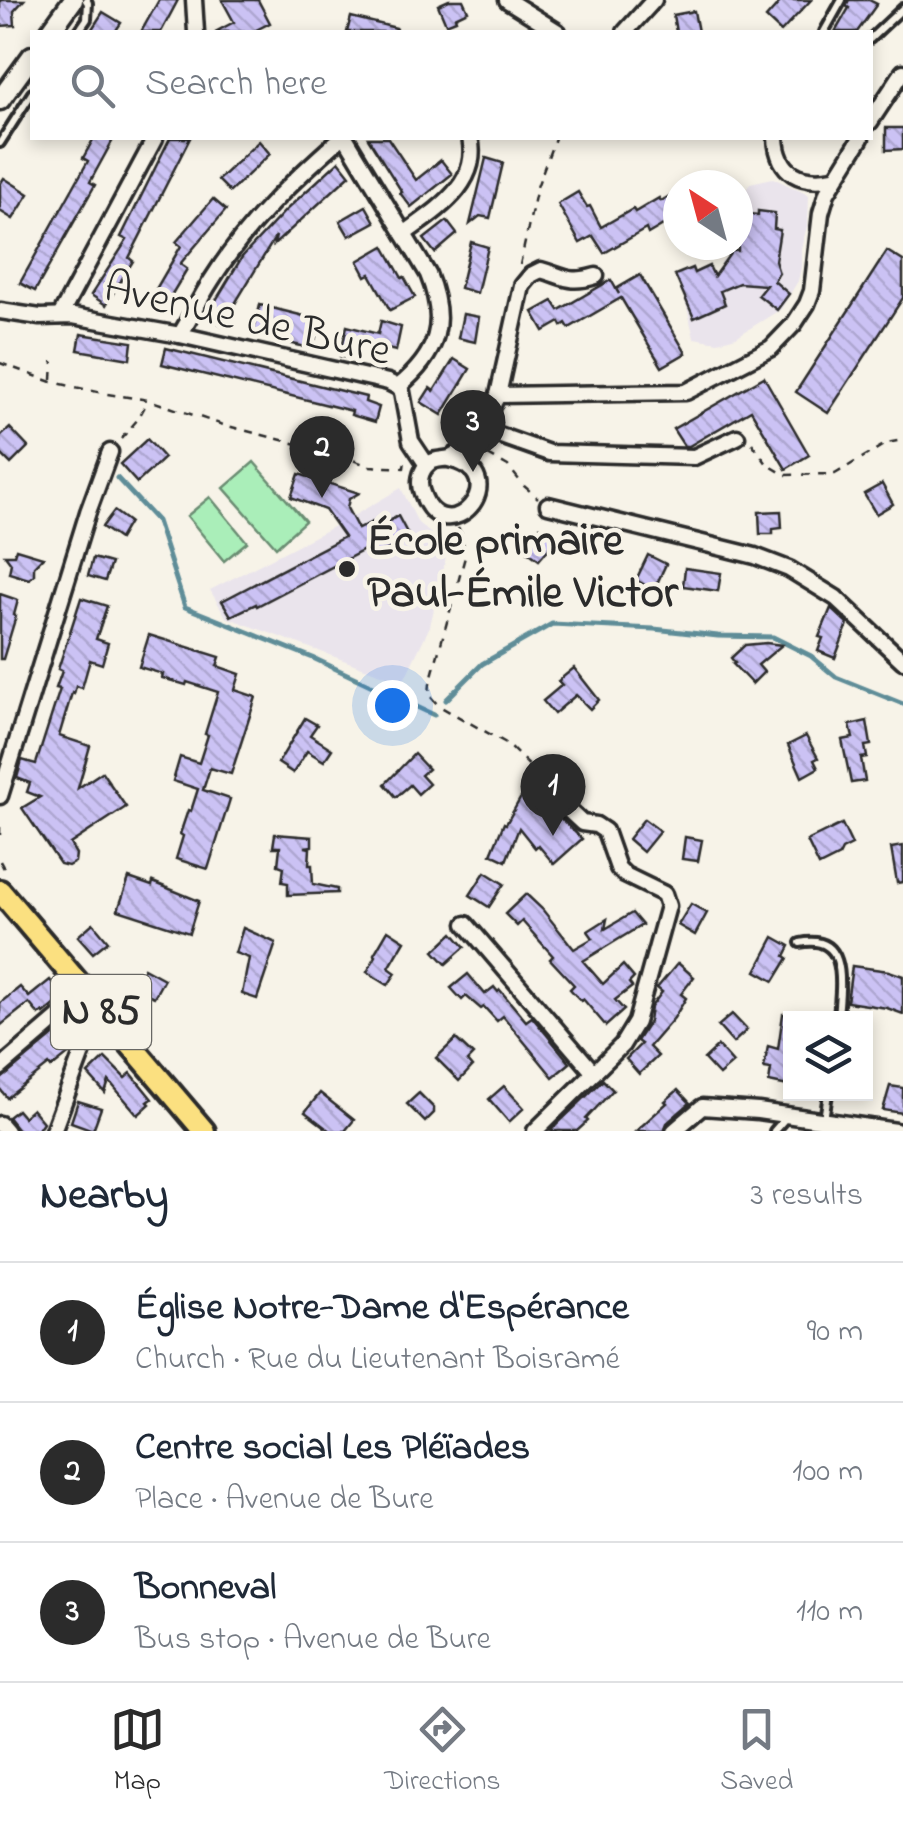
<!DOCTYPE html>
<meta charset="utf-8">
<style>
:root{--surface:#fff;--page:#f2f2f3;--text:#1f2937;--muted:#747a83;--line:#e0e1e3;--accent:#2b2b2b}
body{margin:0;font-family:"Indie Flower",sans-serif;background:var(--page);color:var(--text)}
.controls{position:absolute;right:30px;bottom:30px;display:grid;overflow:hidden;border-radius:0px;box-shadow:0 5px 15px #0003}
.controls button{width:90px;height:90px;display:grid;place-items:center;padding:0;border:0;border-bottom:2px solid var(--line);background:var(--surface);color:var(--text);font:50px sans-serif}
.compass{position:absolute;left:663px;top:170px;width:90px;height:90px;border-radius:50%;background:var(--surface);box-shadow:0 5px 15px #0003;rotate:324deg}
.you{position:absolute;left:392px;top:705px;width:35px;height:35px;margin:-25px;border:8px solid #fff;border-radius:50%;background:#1a73e8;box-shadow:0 0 0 15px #1a73e833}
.badge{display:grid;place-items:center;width:65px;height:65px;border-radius:50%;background:var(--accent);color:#fff;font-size:32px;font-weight:700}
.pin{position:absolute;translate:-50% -82px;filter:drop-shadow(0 2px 5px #0008)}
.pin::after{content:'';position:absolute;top:52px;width:35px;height:30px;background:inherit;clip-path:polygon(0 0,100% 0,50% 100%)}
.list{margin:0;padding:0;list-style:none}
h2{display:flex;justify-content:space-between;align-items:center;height:130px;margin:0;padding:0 40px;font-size:42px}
h2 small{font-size:32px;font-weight:400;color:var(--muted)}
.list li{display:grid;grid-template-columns:65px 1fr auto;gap:30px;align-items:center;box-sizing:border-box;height:140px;padding:0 40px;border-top:2px solid var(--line)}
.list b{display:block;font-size:38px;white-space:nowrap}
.list p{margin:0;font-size:32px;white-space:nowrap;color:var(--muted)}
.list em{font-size:32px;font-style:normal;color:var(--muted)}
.icon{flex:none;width:55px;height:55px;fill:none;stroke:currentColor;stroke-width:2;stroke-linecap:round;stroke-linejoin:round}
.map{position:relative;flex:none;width:903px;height:1131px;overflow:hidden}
.search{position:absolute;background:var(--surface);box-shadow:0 5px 15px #0003;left:30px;right:30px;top:30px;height:110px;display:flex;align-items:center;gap:25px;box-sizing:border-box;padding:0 35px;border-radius:0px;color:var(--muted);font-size:38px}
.sheet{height:550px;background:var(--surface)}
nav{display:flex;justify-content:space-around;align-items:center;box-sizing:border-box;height:140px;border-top:2px solid var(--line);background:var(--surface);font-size:28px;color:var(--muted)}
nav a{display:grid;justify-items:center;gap:5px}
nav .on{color:var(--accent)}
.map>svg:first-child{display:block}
.built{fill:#eae4ec}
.pitch{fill:#aaeeb9;stroke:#6a8c72;stroke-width:2.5}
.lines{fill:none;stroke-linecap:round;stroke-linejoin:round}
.stream{stroke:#5f8d98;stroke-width:5}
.building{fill:url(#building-back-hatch);stroke:#2b2b2b;stroke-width:2.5}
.service-casing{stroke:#2b2b2b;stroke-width:14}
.minor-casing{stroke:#2b2b2b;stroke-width:21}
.secondary-casing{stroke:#2b2b2b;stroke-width:25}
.primary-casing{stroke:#2b2b2b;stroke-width:28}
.path{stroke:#2b2b2b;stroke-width:2.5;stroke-dasharray:8 8;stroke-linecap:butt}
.service{stroke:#f7f3e8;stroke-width:6}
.minor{stroke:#f7f3e8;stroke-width:14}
.secondary{stroke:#f7f3e8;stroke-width:18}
.primary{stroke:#fbe080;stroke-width:20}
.poi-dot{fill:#2b2b2b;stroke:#f7f3e8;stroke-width:4}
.labels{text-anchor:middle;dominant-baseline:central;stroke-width:9;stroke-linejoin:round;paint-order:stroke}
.shield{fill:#f7f3e8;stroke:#686764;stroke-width:2.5}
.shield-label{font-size:42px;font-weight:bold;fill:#2b2b2b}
.street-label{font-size:45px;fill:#2b2b2b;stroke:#f7f3e8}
.poi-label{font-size:45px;font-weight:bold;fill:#2b2b2b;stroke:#f7f3e8;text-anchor:start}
</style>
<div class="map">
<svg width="903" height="1131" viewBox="0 0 903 1131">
<defs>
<pattern id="building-back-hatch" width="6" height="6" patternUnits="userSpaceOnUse" patternTransform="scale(2.5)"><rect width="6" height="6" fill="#cbc2f4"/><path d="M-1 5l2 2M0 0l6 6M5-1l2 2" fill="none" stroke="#aea7d1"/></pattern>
</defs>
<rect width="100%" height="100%" fill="#f7f3e8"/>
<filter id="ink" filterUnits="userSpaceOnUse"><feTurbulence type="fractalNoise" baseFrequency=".01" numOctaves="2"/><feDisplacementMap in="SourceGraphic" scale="20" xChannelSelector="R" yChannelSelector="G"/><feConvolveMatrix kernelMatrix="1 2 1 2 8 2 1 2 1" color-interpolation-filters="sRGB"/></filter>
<g filter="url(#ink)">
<g class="built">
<polygon points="773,178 809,195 808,223 801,248 801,267 798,281 781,309 736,337 718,342 694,338 684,295 675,275 691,268 694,272 709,266 713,274 725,269 721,262 732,251 738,250 740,231 738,204 750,183"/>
<polygon points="401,488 418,523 448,548 430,626 403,682 226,617 210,590 348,519"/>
</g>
<g class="pitch">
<polygon points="254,462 305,521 276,547 224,488"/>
<polygon points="210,497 247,542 224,561 187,516"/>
</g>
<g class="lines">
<g class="stream">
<polyline points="117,478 157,521 185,607 313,658 434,715"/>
<polyline points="446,700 482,664 552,624 654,629 718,636 773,637 811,656 836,677 903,704"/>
</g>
</g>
<g class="building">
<polygon points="0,0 24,0 14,11 15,25 0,26"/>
<polygon points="159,0 178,0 161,32 141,32"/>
<polygon points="222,0 258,0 270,23 252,32 215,32 234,22"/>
<polygon points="449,0 463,0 468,11 455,17 456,20 446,24 438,5"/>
<polygon points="782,0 811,0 781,32 766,18"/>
<polygon points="849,0 869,0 877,4 857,32 835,32 849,8 846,6"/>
<polygon points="694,11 698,32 676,32 673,15"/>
<polygon points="103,12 121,23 115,32 90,32"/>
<polygon points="351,17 396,28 395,32 347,32"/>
<polygon points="886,128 903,128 903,149 886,150"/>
<polygon points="94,138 114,138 90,182 95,185 35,291 20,283 88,161 83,158"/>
<polygon points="170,138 190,138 129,258 133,261 106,305 91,295 127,240 121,237"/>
<polygon points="368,138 388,138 416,180 441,160 452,174 411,207 400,193 402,192"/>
<polygon points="259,141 270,154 230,192 218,180"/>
<polygon points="486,158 503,163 490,218 480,216 470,224"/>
<polygon points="339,161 350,175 274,245 276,236 222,325 207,315 242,257 286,210"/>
<polygon points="4,178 29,194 13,219 0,211 0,184"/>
<polygon points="678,191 678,216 648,234 646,229 604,253 593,236 580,243 558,204 578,192 587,207 590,206 601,227 633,209 635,212 659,198 661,201"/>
<polygon points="213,199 226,210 180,264 187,269 163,309 149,301 181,246 176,242"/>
<polygon points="366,206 375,222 349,236 340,221"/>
<polygon points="758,211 775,213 774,229 780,230 775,261 779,273 774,281 789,294 777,310 758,295 766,285 739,283 720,291 725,304 694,318 675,275 692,268 694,273 709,266 714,276 732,251 738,251 738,213 758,215"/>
<polygon points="447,221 457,234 435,253 424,239"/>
<polygon points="471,242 488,247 477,293 460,288"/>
<polygon points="384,246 402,278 404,277 415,297 390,310 370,274 366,276 358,261"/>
<polygon points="887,251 903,261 903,298 828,413 796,392"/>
<polygon points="640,275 686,353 662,367 621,298 569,328 566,323 562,326 560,322 544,331 533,312 553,301 559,310 611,280 619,294 616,289"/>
<polygon points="260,305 320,320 313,349 253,334"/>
<polygon points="463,314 479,317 475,342 458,338"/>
<polygon points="381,321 401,327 396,351 361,343 357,360 340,356 347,326 378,334"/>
<polygon points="81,334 132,342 130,359 78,350"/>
<polygon points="166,348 366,397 365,402 379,407 375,422 351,415 352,411 162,364"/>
<polygon points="454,359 470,369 442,415 421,402 430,388 434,391"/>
<polygon points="764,377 809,455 786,469 751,410 689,446 684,446 673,429"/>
<polygon points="10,428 28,447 11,464 0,453 0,437"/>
<polygon points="147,439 164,458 137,483 120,464"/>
<polygon points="299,474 359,493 349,499 347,508 358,529 380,518 384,524 398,516 407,533 393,540 396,545 375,556 370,547 257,606 256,604 231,616 222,601 344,537 325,510 291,497"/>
<polygon points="882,484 893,504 876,514 864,494"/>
<polygon points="114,511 129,522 119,539 102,527"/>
<polygon points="781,511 782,528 773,529 773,534 760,534 759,512"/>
<polygon points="540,527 556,540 539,560 523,548"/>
<polygon points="16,549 43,557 34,566 34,575 29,579 9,573 11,563 5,555 14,555"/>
<polygon points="648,555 666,564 654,590 636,580"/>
<polygon points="93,558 111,563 105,581 88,576"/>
<polygon points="685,568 721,573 718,591 683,586"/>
<polygon points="0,594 18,600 14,615 16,616 3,659 0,659"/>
<polygon points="81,598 107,606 96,639 108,643 102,664 90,660 82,688 76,686 74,694 72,693 59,736 90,746 78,788 102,772 126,807 70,844 76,854 75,862 68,866 60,864 22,808 40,797 27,792 30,783 17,778 22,760 36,764 60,689 56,688 62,671 58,669"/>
<polygon points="831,608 848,624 835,658 818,651 823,638 819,637"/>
<polygon points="149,635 220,657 217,666 240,674 235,690 256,697 231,774 210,768 203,790 230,799 208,869 176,859 183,836 180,834 188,810 191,811 198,789 173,781 180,757 199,763 208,735 205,734 218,692 187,682 186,685 162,678 163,674 139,667"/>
<polygon points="766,643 782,645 758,665 764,672 752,684 733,664 735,663 731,658 745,645"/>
<polygon points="574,668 599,700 590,709 576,695 554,714 543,701 562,685 558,681"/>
<polygon points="305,718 317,725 310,735 332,749 324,761 307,751 293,773 278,763"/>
<polygon points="867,721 871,745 865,746 867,757 861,758 865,781 851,783 842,740 853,738 850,725"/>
<polygon points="806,736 818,758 814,760 818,768 802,777 788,745"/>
<polygon points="414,754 428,769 421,775 429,784 418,794 410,785 396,797 385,784"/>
<polygon points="539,779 545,785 541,793 543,801 582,839 554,864 538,845 535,848 519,828 506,861 491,854 504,823 506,824 520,799"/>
<polygon points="644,819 660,831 643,852 628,839"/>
<polygon points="842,824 852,845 842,850 839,856 819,866 807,841"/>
<polygon points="275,834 312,837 312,846 305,847 310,848 309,865 312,865 313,884 337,889 337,893 288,895 288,883 282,882 284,867 278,865 280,847 273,847"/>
<polygon points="685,837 702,840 698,861 682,859"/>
<polygon points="903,846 903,882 897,883 891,848"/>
<polygon points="485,872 504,884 489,907 470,895"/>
<polygon points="129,878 152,886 153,882 199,901 189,933 118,910"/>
<polygon points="526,894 542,909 574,949 593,938 588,931 607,919 605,929 632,913 642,925 583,961 603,984 623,965 634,978 629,983 632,987 615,1000 624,1010 606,1026 583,999 581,1001 570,989 574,985 550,959 553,956 522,921 517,926 505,914"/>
<polygon points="691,904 707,913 695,935 678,925"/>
<polygon points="93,923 108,941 93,953 78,936"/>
<polygon points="243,928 276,943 257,999 242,994 249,958 235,953"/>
<polygon points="388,930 405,941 389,968 396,973 388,985 367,972 376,956 374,954"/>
<polygon points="453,933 465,947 446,964 434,951"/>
<polygon points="774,937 790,946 785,956 788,958 774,981 756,971"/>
<polygon points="678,963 694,977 681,994 686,998 674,1018 649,1047 658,1056 639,1074 626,1059 641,1044 637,1041 649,1022 651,1007 662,992 657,988"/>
<polygon points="852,966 889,971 903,976 903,1014 887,1008 847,1002"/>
<polygon points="144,968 164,979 154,997 134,988"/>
<polygon points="468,974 485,994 494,987 498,992 500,990 526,1021 532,1017 570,1063 553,1077 503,1016 497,1021 484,1007 481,1009 466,996 462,1000 451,988"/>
<polygon points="50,980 64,997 44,1014 42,1012 39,1015 29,1003 0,1026 0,1003 20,987 29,997"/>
<polygon points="80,1014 84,1018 73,1047 69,1050 71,1052 51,1068 49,1065 7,1098 0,1089 0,1080"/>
<polygon points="732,1014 747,1030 733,1043 718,1026"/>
<polygon points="783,1014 790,1014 788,1062 790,1062 790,1075 788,1086 769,1082 771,1069 764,1068 768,1046 778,1049"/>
<polygon points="456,1039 473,1055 467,1061 472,1067 459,1081 436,1058"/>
<polygon points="718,1046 733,1063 719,1075 704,1059"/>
<polygon points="105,1058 125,1078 131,1073 152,1099 148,1102 150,1104 138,1115 109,1081 105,1093 88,1074"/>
<polygon points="603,1080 613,1090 586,1119 588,1121 577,1131 550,1131"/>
<polygon points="504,1086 524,1108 509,1122 489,1099"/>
<polygon points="890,1086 903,1088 903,1113 883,1110"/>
<polygon points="678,1090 690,1103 667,1123 664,1131 636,1131 667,1103 665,1101"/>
<polygon points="320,1093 354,1120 345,1131 330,1131 305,1112"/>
<polygon points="419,1093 434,1108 434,1113 425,1122 407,1104"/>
<polygon points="78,1101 101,1108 93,1130 71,1122"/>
<polygon points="32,1109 43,1122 37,1131 19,1131 8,1117 17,1110 23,1117"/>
</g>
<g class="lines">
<g class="service-casing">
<g id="service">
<polyline points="78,32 87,19 88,3 86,0"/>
<polyline points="824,32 842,0"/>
<polyline points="870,39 903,8"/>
<polyline points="0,143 32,93"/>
<path d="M800,943C850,933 840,987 838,1018"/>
<polyline points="824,1119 828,1094"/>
<polyline points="774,1131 788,1115"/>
</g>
</g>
<g class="minor-casing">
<g id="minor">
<polyline points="194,0 196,32"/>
<polyline points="507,0 558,32"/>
<polyline points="625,32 654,0"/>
<polyline points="870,122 903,72"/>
<path d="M346,138L428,274C448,323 438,354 398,387"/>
<path d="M776,138C778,174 801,184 834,178"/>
<path d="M404,234C436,210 481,184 470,138"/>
<polyline points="0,311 40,317 73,316 180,335 388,382 398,387 402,392 411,441 427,465"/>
<polyline points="60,316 155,138"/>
<path d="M180,335C191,317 200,298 211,281C245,226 293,180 341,138"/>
<path d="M498,395L522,286L531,275L541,270C566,277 569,284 596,276"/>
<polyline points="481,429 549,453 694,457 737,437"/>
<path d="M448,459C520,474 445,558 422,493C418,483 420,471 428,464C435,458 442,460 450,458C459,454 467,446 475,439"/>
<polyline points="470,469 475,439 498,395 686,392 771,348 794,324 807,304 812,291 821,213 827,193 861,138"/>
<polyline points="548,505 755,556 789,569 836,598 903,661"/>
<polyline points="0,796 88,512 110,452"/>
<polyline points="466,924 594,1073"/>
<polyline points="0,1068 86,994"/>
<polyline points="0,1124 6,1131"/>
<polyline points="53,1131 94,1021 102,1012"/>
<polyline points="535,1131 622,1045 636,1022 668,906 664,894 625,875 618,868 605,831 596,825 582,823 551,794"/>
<polyline points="674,1131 702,1107 758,1111 896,1131"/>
</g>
</g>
<g class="secondary-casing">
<g id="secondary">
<polyline points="50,32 73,0"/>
<polyline points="0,100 32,56"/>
</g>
</g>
<g class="primary-casing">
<polyline id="primary" points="0,891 204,1131"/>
</g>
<g class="path">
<polyline points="520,265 537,187 555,138"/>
<polyline points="0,363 52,382 107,394 149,400 220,424 332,453 370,466 404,468 405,460"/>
<polyline points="52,380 53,361"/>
<polyline points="121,439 138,419 148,401"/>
<polyline points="752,443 767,464 785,475 835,474 887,443 903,440"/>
<polyline points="488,455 508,466 524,486 538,498"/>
<polyline points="458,528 462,535 465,557 430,683 429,695 439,706 506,743 544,780"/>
<polyline points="0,827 0,835"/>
<polyline points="0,861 7,874"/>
</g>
<use href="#service" class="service"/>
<use href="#minor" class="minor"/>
<use href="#secondary" class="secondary"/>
<use href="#primary" class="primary"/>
</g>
</g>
<circle class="poi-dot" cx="347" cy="569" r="10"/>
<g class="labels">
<rect class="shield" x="51" y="975" width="100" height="74" rx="8"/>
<g class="shield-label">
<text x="101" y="1012">N 85</text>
</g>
<g class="street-label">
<text transform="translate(247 321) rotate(13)">Avenue de Bure</text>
</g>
<g class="poi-label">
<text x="367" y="543">École primaire<tspan x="367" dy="52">Paul-Émile Victor</tspan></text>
</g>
</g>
</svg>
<div class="controls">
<button><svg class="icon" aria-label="layers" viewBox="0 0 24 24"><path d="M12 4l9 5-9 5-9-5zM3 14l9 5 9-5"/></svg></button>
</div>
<svg class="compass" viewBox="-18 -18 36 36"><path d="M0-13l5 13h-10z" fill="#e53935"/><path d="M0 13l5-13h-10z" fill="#747a83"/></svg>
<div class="you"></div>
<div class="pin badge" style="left:553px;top:836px">1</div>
<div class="pin badge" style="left:322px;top:498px">2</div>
<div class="pin badge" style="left:473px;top:472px">3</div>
<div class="search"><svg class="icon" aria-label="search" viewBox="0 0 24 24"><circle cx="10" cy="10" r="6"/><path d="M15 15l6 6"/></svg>Search here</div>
</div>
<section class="sheet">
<h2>Nearby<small>3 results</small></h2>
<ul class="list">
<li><span class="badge">1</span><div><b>Église Notre-Dame d'Espérance</b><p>Church · Rue du Lieutenant Boisramé</p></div><em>90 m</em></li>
<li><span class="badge">2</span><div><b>Centre social Les Pléïades</b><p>Place · Avenue de Bure</p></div><em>100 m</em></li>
<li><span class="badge">3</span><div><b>Bonneval</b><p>Bus stop · Avenue de Bure</p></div><em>110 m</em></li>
</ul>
</section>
<nav>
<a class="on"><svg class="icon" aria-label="map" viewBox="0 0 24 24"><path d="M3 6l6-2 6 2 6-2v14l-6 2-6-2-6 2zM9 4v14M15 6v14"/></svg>Map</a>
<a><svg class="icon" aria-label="directions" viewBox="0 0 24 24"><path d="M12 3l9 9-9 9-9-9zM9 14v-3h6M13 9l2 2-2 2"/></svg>Directions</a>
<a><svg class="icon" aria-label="saved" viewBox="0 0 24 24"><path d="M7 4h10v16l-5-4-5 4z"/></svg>Saved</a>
</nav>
